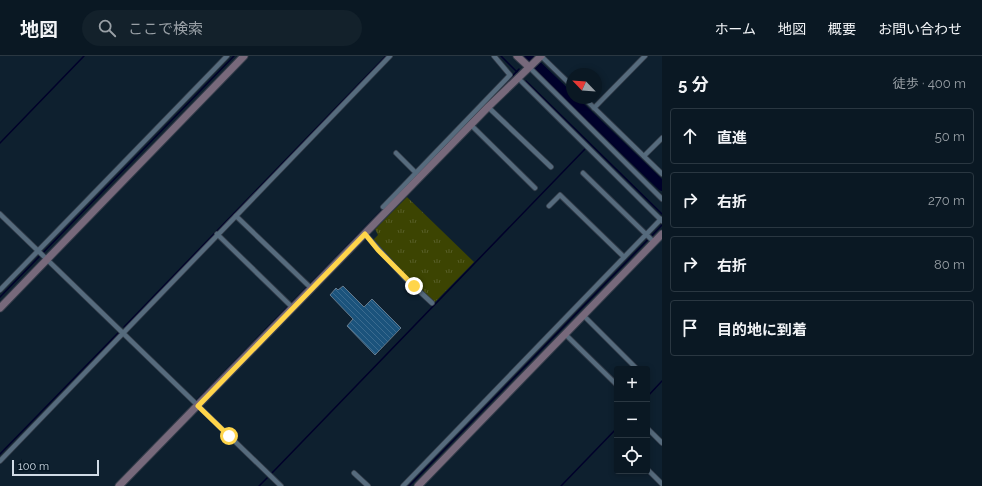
<!DOCTYPE html>
<html lang="ja">
<meta charset="utf-8">
<style>
:root{--surface:#0a1823;--page:#13212b;--text:#f1f3f6;--muted:#99a0a6;--line:#2a3741}
body{margin:0;font-family:Raleway,"Noto Sans JP",sans-serif;background:var(--page);color:var(--text)}
.controls{position:absolute;right:12px;bottom:12px;display:grid;overflow:hidden;border-radius:4px;box-shadow:0 2px 6px #0003}
.controls button{width:36px;height:36px;display:grid;place-items:center;padding:0;border:0;border-bottom:1px solid var(--line);background:var(--surface);color:var(--text);font:20px sans-serif}
.compass{position:absolute;left:566px;top:12px;width:36px;height:36px;border-radius:50%;background:var(--surface);box-shadow:0 2px 6px #0003;rotate:295deg}
.scale{position:absolute;left:12px;bottom:10px;width:87px;box-sizing:border-box;padding-left:4px;border:2px solid #d0dbe6;border-top:0;font-size:11px;line-height:14px;white-space:nowrap;color:#d0dbe6;-webkit-text-stroke:3px #051725;paint-order:stroke}
.stop{position:absolute;width:12px;height:12px;margin:-9px;border:3px solid #ffd54a;border-radius:50%;background:#fff}
.stop.end{background:#ffd54a;border-color:#fff;box-shadow:0 1px 4px #0008}
.list{margin:0;padding:0;list-style:none}
h2{display:flex;justify-content:space-between;align-items:center;height:52px;margin:0;padding:0 16px;font-size:17px}
h2 small{font-size:13px;font-weight:400;color:var(--muted)}
.list li{display:grid;grid-template-columns:26px 1fr auto;gap:12px;align-items:center;box-sizing:border-box;height:56px;margin:0 8px 8px;padding:0 8px;border:1px solid var(--line);border-radius:4px}
.list b{display:block;font-size:15px;white-space:nowrap}
.list em{font-size:13px;font-style:normal;color:var(--muted)}
.icon{flex:none;width:22px;height:22px;fill:none;stroke:currentColor;stroke-width:2;stroke-linecap:round;stroke-linejoin:round}
.map{position:relative;flex:none;width:662px;height:430px;overflow:hidden}
header{display:flex;align-items:center;gap:24px;box-sizing:border-box;height:56px;padding:0 20px;background:var(--surface);border-bottom:1px solid var(--line)}
header strong{font-size:19px}
nav{display:flex;gap:22px;margin-inline-start:auto;font-size:14px}
.search{width:280px;height:36px;background:var(--page);display:flex;align-items:center;gap:10px;box-sizing:border-box;padding:0 14px;border-radius:22px;color:var(--muted);font-size:15px}
main{display:flex}
aside{flex:1;background:var(--surface)}
.map>svg:first-child{display:block}
.grass{fill:url(#grass-tufts)}
.shadow{fill:#0007}
.lines{fill:none;stroke-linecap:round;stroke-linejoin:round}
.stream{stroke:#00012a;stroke-width:1.5}
.river{stroke:#00012a;stroke-width:10}
.building{fill:url(#building-back-hatch);stroke:#667b8d}
.street-casing{stroke:#323b48;stroke-width:6}
.secondary-casing{stroke:#323b48;stroke-width:9}
.street{stroke:#566b7d;stroke-width:4.5}
.secondary{stroke:#77697b;stroke-width:7}
.route{stroke:#ffd54a;stroke-width:5}
</style>
<header>
<strong>地図</strong>
<div class="search"><svg class="icon" aria-label="search" viewBox="0 0 24 24"><circle cx="10" cy="10" r="6"/><path d="M15 15l6 6"/></svg>ここで検索</div>
<nav><a>ホーム</a><a>地図</a><a>概要</a><a>お問い合わせ</a></nav>
</header>
<main>
<div class="map">
<svg width="662" height="430" viewBox="0 0 662 430">
<defs>
<pattern id="grass-tufts" width="24" height="20" patternUnits="userSpaceOnUse"><rect width="24" height="20" fill="#3c4402"/><path d="M3 7l-1-3M5 7V3M7 7l1-3M15 17l-1-3M17 17v-4M19 17l1-3" fill="none" stroke="#575e27"/></pattern>
<pattern id="building-back-hatch" width="6" height="6" patternUnits="userSpaceOnUse"><rect width="6" height="6" fill="#1b537c"/><path d="M-1 5l2 2M0 0l6 6M5-1l2 2" fill="none" stroke="#3b6b8f"/></pattern>
</defs>
<rect width="100%" height="100%" fill="#0e202f"/>
<polygon class="grass" points="407,141 474,206 434,247 372,185 378,179 375,173"/>
<polygon class="shadow" points="373,245 401,273 377,298 354,263"/>
<g class="lines">
<g class="stream">
<polyline points="501,0 518,17"/>
<polyline points="528,5 533,0"/>
<polyline points="526,25 662,158"/>
<polyline points="461,74 519,13"/>
<polyline points="0,87 84,0"/>
<polyline points="310,228 384,152"/>
<polyline points="0,241 234,0"/>
<polyline points="124,271 386,0"/>
<polyline points="647,341 662,325"/>
<polyline points="197,344 307,231"/>
<polyline points="148,396 193,349"/>
<polyline points="0,398 118,277"/>
<polyline points="272,417 586,92"/>
<polyline points="259,430 267,422"/>
<polyline points="409,430 662,169"/>
<polyline points="561,430 617,372"/>
</g>
<polyline class="river" points="527,0 662,130"/>
</g>
<polygon class="building" points="343,230 364,251 372,243 401,272 375,299 347,270 353,263 330,239 336,232 338,234"/>
<g class="lines">
<g class="street-casing">
<g id="street">
<polyline points="541,0 572,30"/>
<polyline points="529,11 662,143"/>
<polyline points="518,22 662,165"/>
<polyline points="584,42 662,118"/>
<polyline points="488,51 551,111"/>
<polyline points="594,52 645,0"/>
<polyline points="471,69 535,132"/>
<polyline points="396,97 416,117"/>
<polyline points="644,100 662,82"/>
<polyline points="583,117 654,186"/>
<polyline points="549,150 560,139 624,201"/>
<polyline points="383,151 510,19 494,0"/>
<polyline points="0,158 281,430"/>
<polyline points="236,160 312,233"/>
<polyline points="217,178 293,252"/>
<polyline points="365,178 404,221 432,247"/>
<polyline points="0,234 227,0"/>
<polyline points="583,259 637,313"/>
<polyline points="565,278 617,329"/>
<polyline points="647,372 662,387"/>
<polyline points="0,405 390,0"/>
<polyline points="647,413 662,428"/>
<polyline points="354,417 368,430"/>
<polyline points="403,430 661,163"/>
</g>
</g>
<g class="secondary-casing">
<g id="secondary">
<polyline points="517,0 529,11"/>
<polyline points="0,252 244,0"/>
<polyline points="119,430 488,51 541,0"/>
<polyline points="418,430 662,178"/>
</g>
</g>
<use href="#street" class="street"/>
<use href="#secondary" class="secondary"/>
</g>
<g class="lines">
<polyline class="route" points="229,380 198,350 365,178 378,194 414,230"/>
</g>
</svg>
<div class="controls">
<button>+</button>
<button>−</button>
<button><svg class="icon" aria-label="locate" viewBox="0 0 24 24"><circle cx="12" cy="12" r="6"/><path d="M12 2v4M12 18v4M2 12h4M18 12h4"/></svg></button>
</div>
<svg class="compass" viewBox="-18 -18 36 36"><path d="M0-13l5 13h-10z" fill="#e53935"/><path d="M0 13l5-13h-10z" fill="#99a0a6"/></svg>
<div class="scale">100 m</div>
<div class="stop" style="left:229px;top:380px"></div>
<div class="stop end" style="left:414px;top:230px"></div>
</div>
<aside>
<h2>5 分<small>徒歩 · 400 m</small></h2>
<ul class="list">
<li><svg class="icon" aria-label="ahead" viewBox="0 0 24 24"><path d="M12 20V5M6 11l6-6 6 6"/></svg><div><b>直進</b></div><em>50 m</em></li>
<li><svg class="icon" aria-label="right" viewBox="0 0 24 24"><path d="M7 20v-9h11M14 6l5 5-5 5"/></svg><div><b>右折</b></div><em>270 m</em></li>
<li><svg class="icon" aria-label="right" viewBox="0 0 24 24"><path d="M7 20v-9h11M14 6l5 5-5 5"/></svg><div><b>右折</b></div><em>80 m</em></li>
<li><svg class="icon" aria-label="arrive" viewBox="0 0 24 24"><path d="M6 21V4h12l-3 4 3 4H6"/></svg><div><b>目的地に到着</b></div></li>
</ul>
</aside>
</main>
